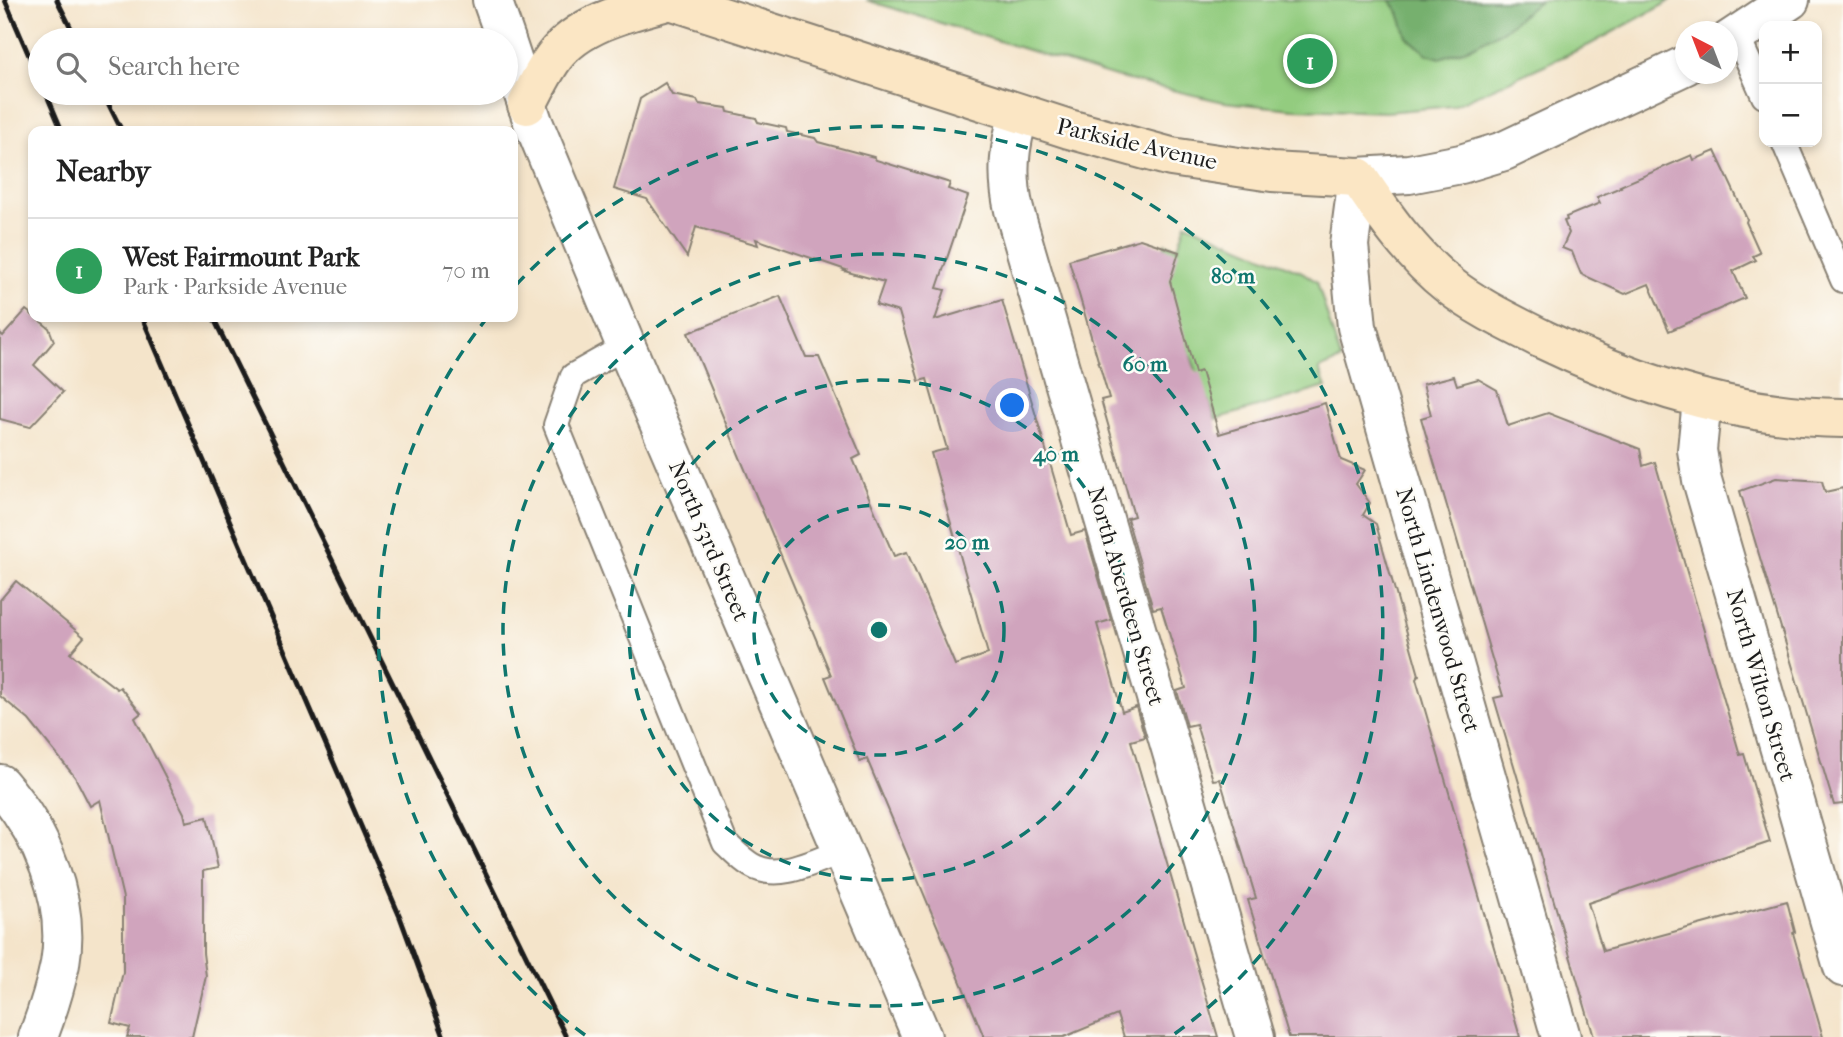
<!DOCTYPE html>
<meta charset="utf-8">
<style>
:root{--surface:#fff;--page:#f6f6f6;--text:#222;--muted:#767676;--line:#e0e0e0;--accent:#7c3aed}
body{margin:0;font-family:"IM FELL French Canon",serif;background:var(--page);color:var(--text)}
.controls{position:absolute;right:21px;top:21px;display:grid;overflow:hidden;border-radius:14px;box-shadow:0 4px 10px #0003}
.controls button{width:63px;height:63px;display:grid;place-items:center;padding:0;border:0;border-bottom:2px solid var(--line);background:var(--surface);color:var(--text);font:35px sans-serif}
.compass{position:absolute;left:1675px;top:21px;width:63px;height:63px;border-radius:50%;background:var(--surface);box-shadow:0 4px 10px #0003;rotate:318deg}
.you{position:absolute;left:1013px;top:406px;width:24px;height:24px;margin:-18px;border:5px solid #fff;border-radius:50%;background:#1a73e8;box-shadow:0 0 0 10px #1a73e833}
.badge{display:grid;place-items:center;width:46px;height:46px;border-radius:50%;background:var(--accent);color:#fff;font-size:23px;font-weight:700}
.pin{position:absolute;translate:-50% -50%;border:4px solid #fff;box-shadow:0 2px 7px #0006}
.list{margin:0;padding:0;list-style:none}
h2{display:flex;justify-content:space-between;align-items:center;height:91px;margin:0;padding:0 28px;font-size:30px}
h2 small{font-size:23px;font-weight:400;color:var(--muted)}
.list li{display:grid;grid-template-columns:46px 1fr auto;gap:21px;align-items:center;box-sizing:border-box;height:105px;padding:0 28px;border-top:2px solid var(--line)}
.list b{display:block;font-size:26px;white-space:nowrap}
.list p{margin:0;font-size:23px;white-space:nowrap;color:var(--muted)}
.list em{font-size:23px;font-style:normal;color:var(--muted)}
.icon{flex:none;width:38px;height:38px;fill:none;stroke:currentColor;stroke-width:2;stroke-linecap:round;stroke-linejoin:round}
.map{position:relative;flex:none;width:1843px;height:1037px;overflow:hidden}
.search{position:absolute;background:var(--surface);box-shadow:0 4px 10px #0003;left:28px;top:28px;width:490px;height:77px;display:flex;align-items:center;gap:18px;box-sizing:border-box;padding:0 24px;border-radius:38px;color:var(--muted);font-size:26px}
.panel{position:absolute;background:var(--surface);box-shadow:0 4px 10px #0003;left:28px;top:126px;width:490px;height:196px;border-radius:14px}
.map>svg:first-child{display:block}
.green{fill:#93cc7f;stroke:#58744e;stroke-width:2}
.forest{fill:#76b06e;stroke:#496645;stroke-width:2}
.building{fill:#d0a4bd}
.lines{fill:none;stroke-linecap:round;stroke-linejoin:round}
.service-casing{stroke:#888073;stroke-width:28}
.minor-casing{stroke:#888073;stroke-width:42}
.tertiary-casing{stroke:#888073;stroke-width:42}
.secondary-casing{stroke:#888073;stroke-width:42}
.service{stroke:#fff;stroke-width:24}
.minor{stroke:#fff;stroke-width:38}
.tertiary{stroke:#fff;stroke-width:38}
.secondary{stroke:#fbe6c4;stroke-width:38}
.rail{stroke:#1c1c1c;stroke-width:5}
.ring{fill:none;stroke:#0f766e;stroke-width:3.5;stroke-dasharray:12 9}
.labels{text-anchor:middle;dominant-baseline:central;stroke-width:5;stroke-linejoin:round;paint-order:stroke}
.street-label{font-size:23px;fill:#1c1c1c;stroke:#fdfcf7}
.centre{fill:#0f766e;stroke:#fdfcf7;stroke-width:3.5}
.ring-label{font-size:21px;text-anchor:middle;font-weight:bold;fill:#0f766e;stroke:#fdfcf7;stroke-width:5;stroke-linejoin:round;paint-order:stroke}
</style>
<div class="map">
<svg width="1843" height="1037" viewBox="0 0 1843 1037">
<rect width="100%" height="100%" fill="#fdfcf7"/>
<filter id="ink" filterUnits="userSpaceOnUse"><feTurbulence type="fractalNoise" baseFrequency=".0143" numOctaves="2"/><feDisplacementMap in="SourceGraphic" scale="14" xChannelSelector="R" yChannelSelector="G"/><feConvolveMatrix kernelMatrix="1 2 1 2 8 2 1 2 1" color-interpolation-filters="sRGB"/></filter>
<filter id="wash" filterUnits="userSpaceOnUse"><feTurbulence type="fractalNoise" baseFrequency=".00686" numOctaves="4" result="noise"/><feDisplacementMap in="SourceGraphic" scale="28" xChannelSelector="R" yChannelSelector="G"/><feGaussianBlur stdDeviation="1.57" result="paint"/><feColorMatrix in="noise" values="0 0 0 0 0 0 0 0 0 0 0 0 0 0 0 0 0 1.4 0 .05"/><feComposite in="paint" operator="in"/></filter>
<g filter="url(#wash)">
<rect width="100%" height="100%" fill="#f4e4ca"/>
<g class="green">
<polygon points="866,0 1672,0 1589,45 1453,106 1386,112 1292,109 1224,102 1115,77"/>
<polygon points="1186,223 1302,272 1317,282 1341,360 1319,369 1326,387 1216,419 1163,289 1165,243 1178,248"/>
</g>
<polygon class="forest" points="1390,0 1541,0 1502,31 1467,49 1440,58 1427,54 1407,37 1399,13"/>
<g id="blocks">
<g class="building">
<polygon points="665,83 672,95 697,100 699,104 727,108 728,112 756,118 758,122 786,128 787,132 815,138 818,142 874,157 876,160 950,183 948,189 968,196 937,288 945,290 935,320 1002,300 1071,535 1085,531 1111,620 1097,624 1122,712 1136,707 1145,737 1131,741 1218,1037 1124,1037 1117,1015 1064,1037 984,1037 867,759 860,762 848,733 825,677 831,675 688,333 780,296 806,357 819,357 861,455 853,459 881,526 894,556 907,552 955,665 988,654 931,453 947,449 927,379 919,381 899,312 876,305 884,282 844,271 846,270 756,239 758,245 696,227 687,257 647,199 614,189 640,99"/>
<polygon points="1715,151 1747,219 1746,222 1760,253 1753,256 1756,260 1733,271 1745,298 1669,331 1649,284 1625,294 1581,274 1572,252 1562,248 1569,233 1564,221 1567,220 1566,217 1600,203 1597,197 1621,187 1620,186 1692,155 1694,160"/>
<polygon points="1140,239 1179,252 1170,281 1195,373 1201,371 1219,434 1325,403 1341,460 1365,470 1356,484 1370,503 1363,515 1376,524 1419,675 1416,679 1520,1037 1289,1037 1248,900 1256,898 1220,779 1213,780 1196,724 1187,726 1177,691 1186,688 1161,607 1153,609 1127,518 1134,516 1101,400 1109,398 1069,260"/>
<polygon points="26,310 49,328 54,341 34,365 63,392 30,427 0,419 0,333 3,336"/>
<polygon points="1454,376 1457,385 1478,379 1497,390 1508,426 1548,413 1640,449 1643,466 1655,462 1740,755 1744,754 1770,842 1588,903 1603,951 1787,901 1795,932 1793,933 1823,1037 1594,1037 1494,698 1503,696 1421,418 1431,415 1423,384"/>
<polygon points="1776,478 1822,481 1825,492 1843,488 1843,804 1834,805 1740,491"/>
<polygon points="16,581 84,637 70,653 117,689 120,687 141,713 135,718 184,813 186,822 207,817 218,868 203,871 203,953 206,976 192,1037 127,1037 130,1028 111,1023 123,972 123,898 100,800 90,806 75,777 29,720 0,696 0,600"/>
</g>
</g>
</g>
<g filter="url(#ink)">
<use href="#blocks" fill-opacity="0" stroke="#888073" stroke-width="2"/>
<g class="lines">
<g class="service-casing">
<g id="service">
<polyline points="1737,36 1764,96"/>
<polyline points="1784,142 1843,280"/>
<path d="M626,346L573,376L556,425L725,843C733,850 741,859 751,865C779,882 815,861 842,851"/>
</g>
</g>
<g class="minor-casing">
<g id="minor">
<polyline points="492,0 506,40"/>
<polyline points="506,41 533,122 626,346 922,1037"/>
<path d="M1019,114C1009,147 1006,175 1014,210L1255,1037"/>
<polyline points="1358,177 1349,245 1357,327 1561,1037"/>
<polyline points="1702,400 1697,450 1702,480 1843,967"/>
<path d="M0,784C41,831 71,900 60,964C55,989 47,1013 38,1037"/>
</g>
</g>
<g class="tertiary-casing">
<g id="tertiary">
<polyline points="1728,41 1790,0"/>
<polyline points="1358,177 1409,174 1461,164 1504,151 1686,65"/>
</g>
</g>
<g class="secondary-casing">
<g id="secondary">
<path d="M670,0L1069,129L1171,157L1272,172L1358,177C1384,216 1413,257 1450,286C1478,308 1511,323 1542,339C1637,385 1737,417 1843,418"/>
<path d="M527,105C535,89 543,72 554,57C580,22 631,11 671,0"/>
</g>
</g>
<use href="#service" class="service"/>
<use href="#minor" class="minor"/>
<use href="#tertiary" class="tertiary"/>
<use href="#secondary" class="secondary"/>
<g class="rail">
<polyline points="5,0 40,81"/>
<polyline points="57,0 77,40"/>
<polyline points="46,93 62,131"/>
<polyline points="103,93 122,131"/>
<polyline points="142,317 400,917 444,1037"/>
<polyline points="213,317 566,1037"/>
</g>
</g>
</g>
<g class="ring">
<circle cx="879" cy="630" r="125"/>
<circle cx="879" cy="630" r="250"/>
<circle cx="879" cy="630" r="376"/>
<path d="M585 1035A501 501 0 0 1 487 318M516 285A501 501 0 1 1 1173 1035"/>
</g>
<g class="labels">
<g class="street-label">
<text transform="translate(1137 144) rotate(13)">Parkside Avenue</text>
<text transform="translate(709 541) rotate(67)">North 53rd Street</text>
<text transform="translate(1126 596) rotate(74)">North Aberdeen Street</text>
<text transform="translate(1438 610) rotate(74)">North Lindenwood Street</text>
<text transform="translate(1761 685) rotate(74)">North Wilton Street</text>
</g>
</g>
<circle cx="879" cy="630" r="10" class="centre"/>
<g class="ring-label">
<text x="1233" y="283">80 m</text>
<text x="1145" y="371">60 m</text>
<text x="1056" y="461">40 m</text>
<text x="967" y="549">20 m</text>
</g>
</svg>
<div class="controls">
<button>+</button>
<button>−</button>
</div>
<svg class="compass" viewBox="-18 -18 36 36"><path d="M0-13l5 13h-10z" fill="#e53935"/><path d="M0 13l5-13h-10z" fill="#767676"/></svg>
<div class="you"></div>
<div class="pin badge" style="left:1310px;top:61px;background:#2e9e5b">1</div>
<div class="search"><svg class="icon" aria-label="search" viewBox="0 0 24 24"><circle cx="10" cy="10" r="6"/><path d="M15 15l6 6"/></svg>Search here</div>
<section class="panel">
<h2>Nearby<small></small></h2>
<ul class="list">
<li><span class="badge" style="background:#2e9e5b">1</span><div><b>West Fairmount Park</b><p>Park · Parkside Avenue</p></div><em>70 m</em></li>
</ul>
</section>
</div>
